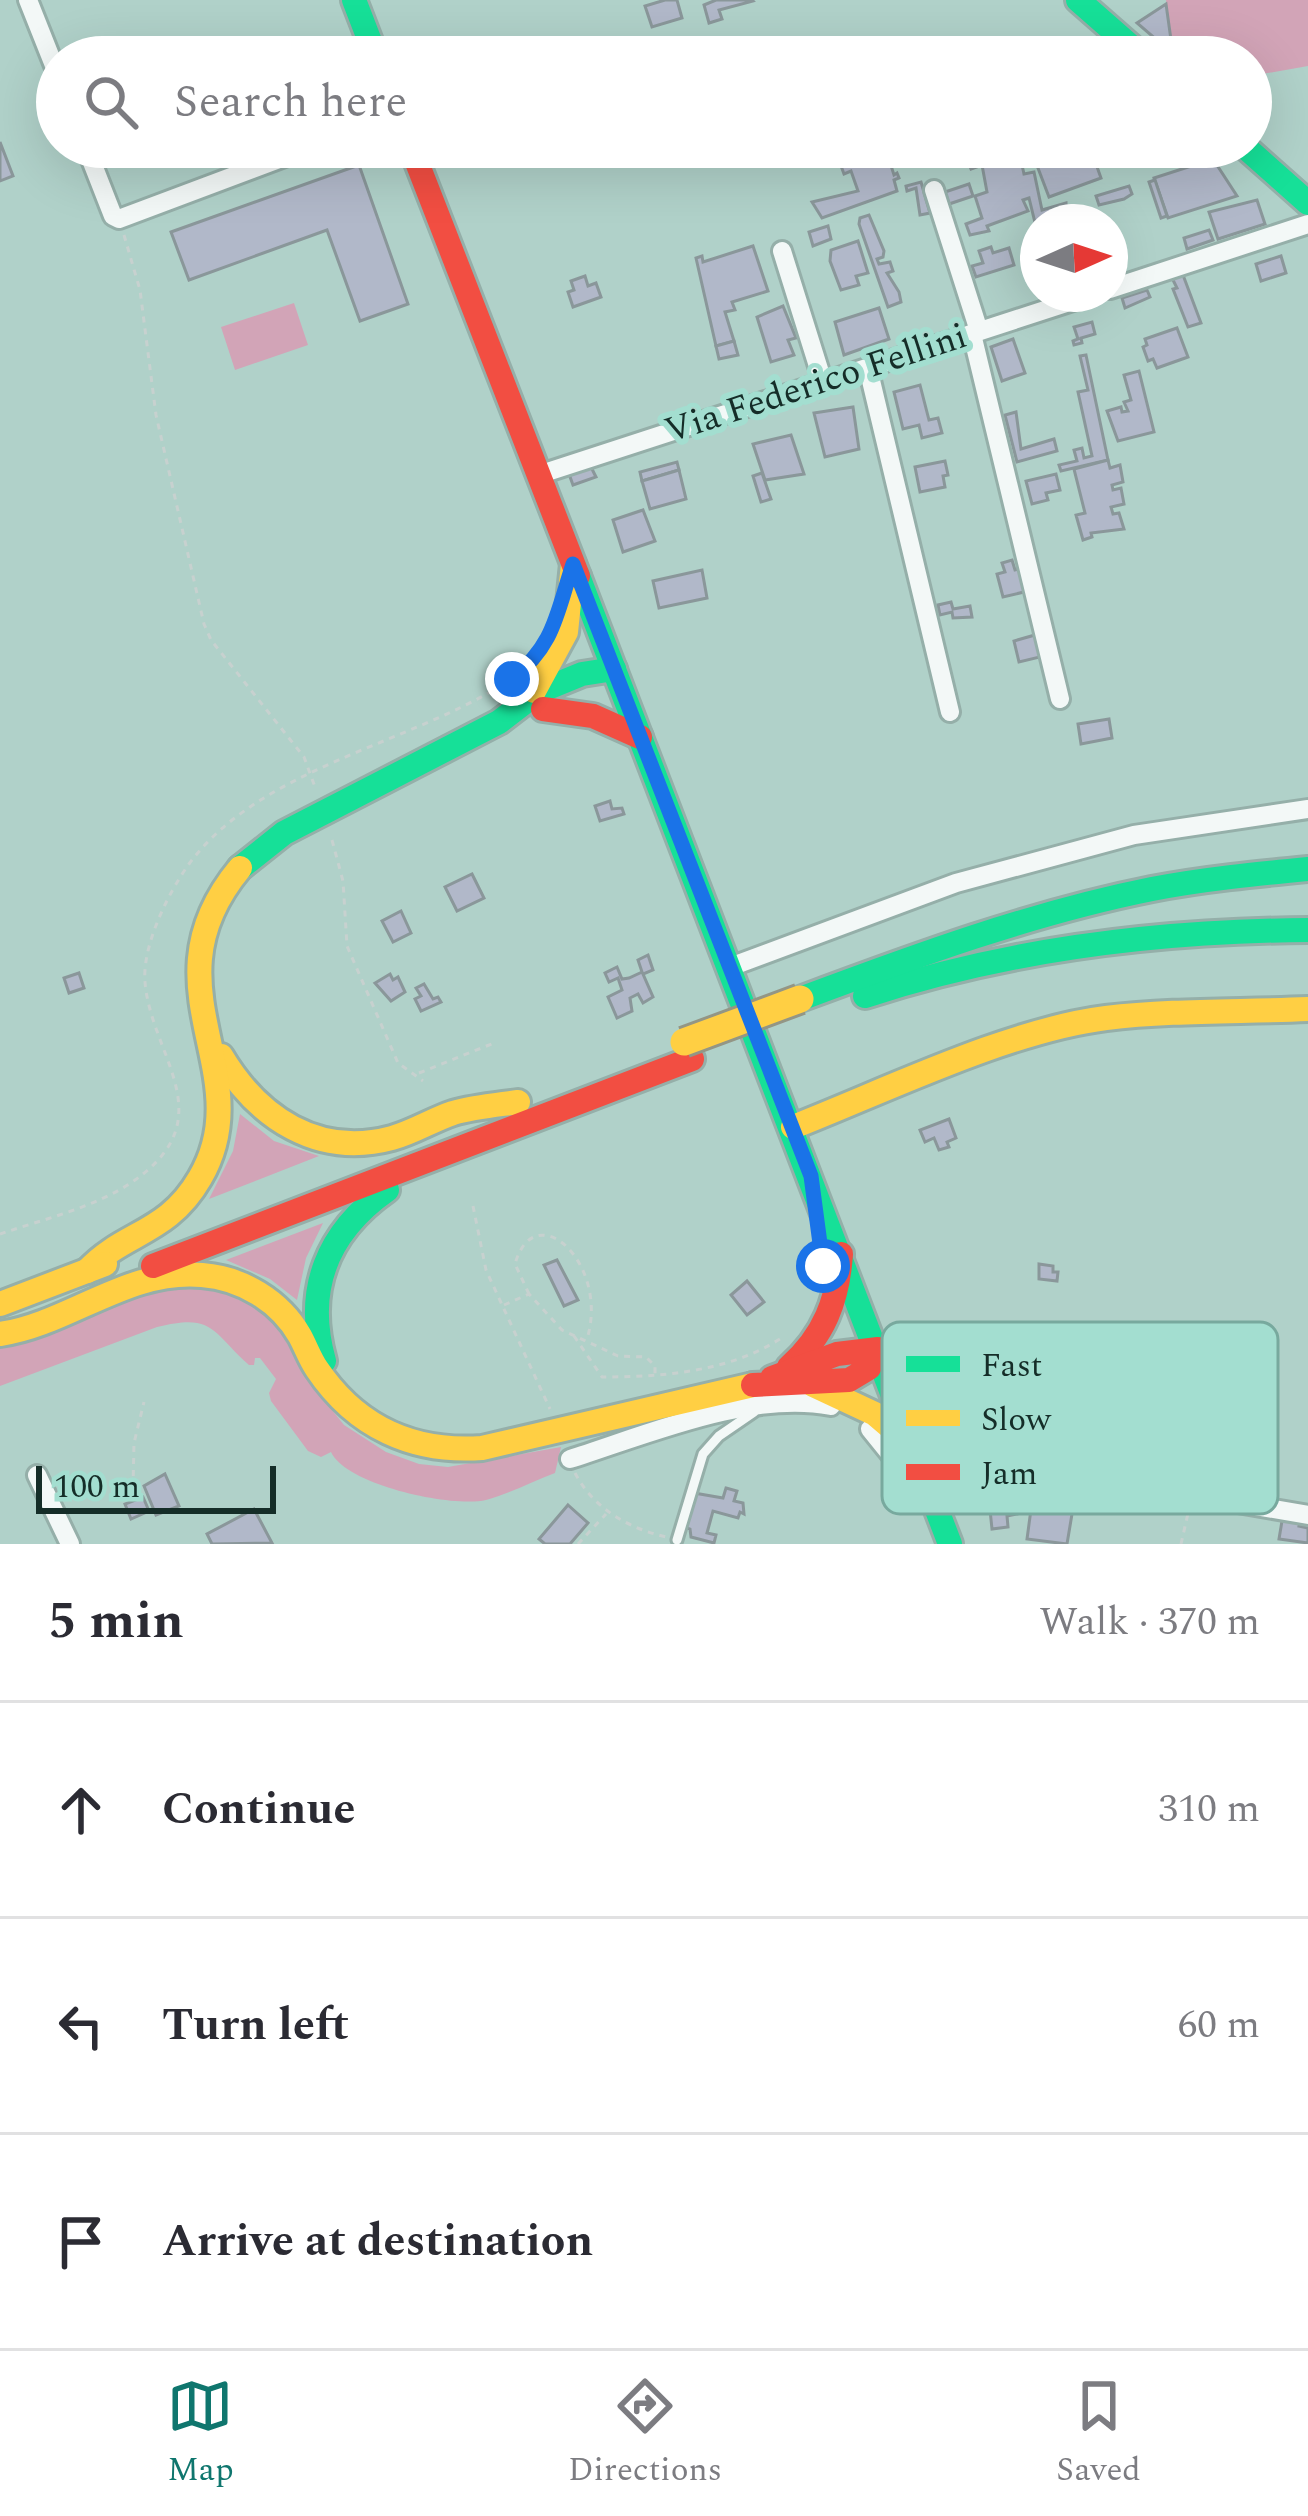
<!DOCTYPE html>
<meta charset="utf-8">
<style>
:root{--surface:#fff;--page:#f7f7f7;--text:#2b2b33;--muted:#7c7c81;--line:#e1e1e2;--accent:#0f766e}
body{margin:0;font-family:Spectral,serif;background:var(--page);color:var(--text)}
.compass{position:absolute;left:1020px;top:204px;width:108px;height:108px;border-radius:50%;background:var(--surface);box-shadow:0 12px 48px #0002;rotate:87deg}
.scale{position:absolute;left:36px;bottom:30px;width:240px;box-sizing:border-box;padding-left:12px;border:6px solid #152d28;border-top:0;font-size:33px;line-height:42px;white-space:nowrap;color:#152d28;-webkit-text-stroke:9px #a3ded0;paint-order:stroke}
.stop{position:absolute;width:36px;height:36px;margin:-27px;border:9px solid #1a73e8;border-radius:50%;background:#fff}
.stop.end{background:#1a73e8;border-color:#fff;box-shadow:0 3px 12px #0008}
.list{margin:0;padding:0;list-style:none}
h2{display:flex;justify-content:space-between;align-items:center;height:156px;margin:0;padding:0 48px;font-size:51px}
h2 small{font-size:39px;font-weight:400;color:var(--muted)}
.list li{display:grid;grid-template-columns:78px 1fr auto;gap:36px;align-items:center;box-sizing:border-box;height:216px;padding:0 48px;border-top:3px solid var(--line)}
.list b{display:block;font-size:45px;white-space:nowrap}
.list em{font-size:39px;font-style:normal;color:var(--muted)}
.icon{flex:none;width:66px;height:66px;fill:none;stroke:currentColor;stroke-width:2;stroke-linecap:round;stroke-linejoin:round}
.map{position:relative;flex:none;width:1308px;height:1544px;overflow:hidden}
.search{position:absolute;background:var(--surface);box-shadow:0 12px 48px #0002;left:36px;right:36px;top:36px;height:132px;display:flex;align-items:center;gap:30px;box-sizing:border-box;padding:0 42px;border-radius:66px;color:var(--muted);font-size:45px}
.sheet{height:804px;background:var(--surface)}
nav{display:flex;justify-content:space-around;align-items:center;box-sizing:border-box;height:168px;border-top:3px solid var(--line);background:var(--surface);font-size:33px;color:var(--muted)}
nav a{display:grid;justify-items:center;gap:6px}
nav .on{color:var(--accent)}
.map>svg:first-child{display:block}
.green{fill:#d2a4b7}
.building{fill:#b1b8c9;stroke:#8a979a;stroke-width:3}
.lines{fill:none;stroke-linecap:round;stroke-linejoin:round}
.lane-casing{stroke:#95afa9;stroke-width:15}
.street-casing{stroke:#95afa9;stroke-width:24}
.fast-casing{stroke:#95afa9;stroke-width:30}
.slow-casing{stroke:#95afa9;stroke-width:30}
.jam-casing{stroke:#95afa9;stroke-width:30}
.path{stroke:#c7d1cf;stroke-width:3;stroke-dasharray:6 6;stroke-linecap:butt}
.lane{stroke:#f3f8f7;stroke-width:9}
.street{stroke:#f3f8f7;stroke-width:18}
.fast{stroke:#16e098;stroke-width:24}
.slow{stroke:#ffcf43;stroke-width:24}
.jam{stroke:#f24e42;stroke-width:24}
.slow-bridge-casing{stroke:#939685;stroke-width:33;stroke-linecap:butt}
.slow-bridge{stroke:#ffcf43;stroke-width:27}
.route{stroke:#1a73e8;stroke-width:15}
.labels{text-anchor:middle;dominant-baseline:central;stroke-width:12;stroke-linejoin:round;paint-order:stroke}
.street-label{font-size:36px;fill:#152d28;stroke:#a3ded0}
.key{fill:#a3ded0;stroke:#78a99e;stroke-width:3}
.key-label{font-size:33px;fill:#152d28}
</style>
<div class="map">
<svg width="1308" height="1544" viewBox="0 0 1308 1544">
<rect width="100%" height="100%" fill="#b0d1c9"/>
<g class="green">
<polygon points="1166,0 1308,0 1308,66 1251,76 1251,57 1173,57"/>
<polygon points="294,303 308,345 235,370 221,327"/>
<polygon points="240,1114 274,1141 319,1156 209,1199 233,1151"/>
<polygon points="323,1223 306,1258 297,1300 270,1279 226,1260"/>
<path d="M200,1281L266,1306L321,1396L344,1425L386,1452L419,1464L448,1467L561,1447L555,1473C533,1481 509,1494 486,1500C452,1508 346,1485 331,1452L321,1457L308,1451L271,1401L269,1393L276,1379L260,1358H255L254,1365H249C211,1331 214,1313 157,1327L0,1386V1343L156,1286Z"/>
</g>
<g class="building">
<polygon points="665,0 677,0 682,18 652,27 645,6"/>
<polygon points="716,0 752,0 753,1 719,10 722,19 709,23 704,5"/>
<polygon points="1166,4 1173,54 1137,23"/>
<polygon points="0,142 13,176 0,181"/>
<polygon points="834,147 885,147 894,175 897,173 899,178 894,180 897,191 822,218 812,202 858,191 851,171 844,174"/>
<polygon points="989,147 1018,147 1024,174 1034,172 1042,210 1066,203 1067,220 1038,222 1038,235 1029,198 1023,200 1028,211 987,226 989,231 970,235 966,224 982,218 975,196 987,192 982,165 971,169 965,154"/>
<polygon points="1030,147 1090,147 1101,178 1049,197"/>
<polygon points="1213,159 1237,196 1168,218 1154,178"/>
<polygon points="359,165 408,304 360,321 327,230 189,280 171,232"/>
<polygon points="1155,180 1167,216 1161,218 1149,182"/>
<polygon points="921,182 930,213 920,215 916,188 907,191 906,186"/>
<polygon points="969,184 973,196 949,204 945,192"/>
<polygon points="1129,186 1132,194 1124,199 1099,205 1096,196"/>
<polygon points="1257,200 1265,224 1218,239 1209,212"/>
<polygon points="869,215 884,251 883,257 877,259 879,264 890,262 893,271 887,273 899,292 901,302 888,307 859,224 860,218"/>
<polygon points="828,226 831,239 813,246 809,232"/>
<polygon points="1209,230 1213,240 1187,249 1184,238"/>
<polygon points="858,241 868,273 856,276 859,285 841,290 830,261 831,250"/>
<polygon points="753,246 768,291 732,302 735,310 725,312 734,341 716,346 696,258 702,256 703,262"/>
<polygon points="991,247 993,253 1009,248 1014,265 976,277 972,266 983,263 979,251"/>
<polygon points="1281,256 1286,273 1261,281 1256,264"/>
<polygon points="1183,275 1201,323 1188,327 1173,289 1177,288 1172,278"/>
<polygon points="585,276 588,286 596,283 601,297 573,307 568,292 574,290 571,281"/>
<polygon points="1147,290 1150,297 1125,308 1122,298"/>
<polygon points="783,306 796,338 788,340 794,355 771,362 757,317"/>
<polygon points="879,308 889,339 844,355 835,322"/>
<polygon points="1092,322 1095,334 1081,338 1082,343 1074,345 1073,341 1078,339 1074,327"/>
<polygon points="1177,328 1188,357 1157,368 1153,359 1148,361 1143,347 1147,345 1145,339"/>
<polygon points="1013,339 1025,373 1002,381 991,347"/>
<polygon points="734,341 738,355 719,359 716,346"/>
<polygon points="1086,355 1108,460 1061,471 1059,465 1077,461 1074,450 1082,448 1084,458 1092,456 1078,392 1088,390 1080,356"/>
<polygon points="1139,371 1154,432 1118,441 1107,411 1121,407 1122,412 1128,411 1124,402 1131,400 1124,375"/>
<polygon points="920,385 929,420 938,418 942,433 922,438 919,425 903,429 894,392"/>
<polygon points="853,407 859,449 825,457 814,413"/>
<polygon points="1016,412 1021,449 1054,439 1057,451 1017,462 1005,415"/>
<polygon points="791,435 804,474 765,480 753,444"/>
<polygon points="1108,460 1110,468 1120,465 1123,482 1112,485 1113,490 1121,488 1124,504 1111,507 1113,514 1119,513 1124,529 1091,533 1092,537 1083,540 1076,515 1085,513 1074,469"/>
<polygon points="945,461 948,475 943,476 945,487 920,492 915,467"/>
<polygon points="677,462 679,470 642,481 640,472"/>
<polygon points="591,467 596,477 573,485 569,474"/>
<polygon points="679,470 686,499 650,509 642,481"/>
<polygon points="762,473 771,499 761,502 753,476"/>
<polygon points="1056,474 1060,490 1046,493 1048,500 1032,504 1026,481"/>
<polygon points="643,510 655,541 623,552 613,520"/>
<polygon points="1012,560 1015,570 1022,568 1027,583 1023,584 1024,592 1003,597 997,574 1005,572 1002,563"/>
<polygon points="702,570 707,598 659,608 653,581"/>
<polygon points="951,602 953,609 970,606 972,617 953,618 952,612 940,615 938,605"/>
<polygon points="1035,635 1040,657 1019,662 1014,641"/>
<polygon points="1109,719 1112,738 1081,744 1078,724"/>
<polygon points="610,801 612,809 622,808 624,814 600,821 595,806"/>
<polygon points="472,874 484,898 457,911 445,887"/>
<polygon points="401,911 411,933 393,942 382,921"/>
<polygon points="648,955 653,970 643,974 653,997 643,1003 638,994 630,998 632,1011 617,1018 608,997 622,990 618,978 609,982 605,973 617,967 622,979 629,978 642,972 638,960"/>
<polygon points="79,973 84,988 69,993 64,978"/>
<polygon points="390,974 393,980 398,977 405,992 391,1001 375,983"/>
<polygon points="424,984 433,999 438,997 441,1002 421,1011 415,999 421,996 416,988"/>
<polygon points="949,1119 956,1138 947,1142 949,1147 939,1150 934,1138 925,1142 920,1130"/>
<polygon points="557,1260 578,1300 564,1306 544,1265"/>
<polygon points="1039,1264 1053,1266 1053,1272 1058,1272 1057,1281 1039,1279"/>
<polygon points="747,1281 764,1302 747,1315 731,1295"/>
<polygon points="165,1474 179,1506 156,1515 144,1486"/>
<polygon points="726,1488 737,1491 734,1501 743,1503 744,1514 740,1512 738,1518 713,1511 707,1533 716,1535 714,1543 691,1537 690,1529 684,1527 694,1493 723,1498"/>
<polygon points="1015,1495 1017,1514 1007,1516 1008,1527 992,1529 989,1500"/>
<polygon points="143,1497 149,1511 131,1519 125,1504"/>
<polygon points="1032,1502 1073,1508 1067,1544 1027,1539"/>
<polygon points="568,1505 588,1523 570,1544 545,1544 539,1539"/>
<polygon points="254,1509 272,1543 212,1544 207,1534"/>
<polygon points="1283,1515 1301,1518 1299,1526 1308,1528 1308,1543 1279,1539"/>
</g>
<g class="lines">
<g class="lane-casing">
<polyline id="lane" points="677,1540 703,1454 719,1436 754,1412"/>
</g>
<g class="street-casing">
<g id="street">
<polyline points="28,0 57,73"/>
<polyline points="86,147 113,216 119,219 311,147"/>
<polyline points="934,190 979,331"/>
<polyline points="782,251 823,382"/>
<polyline points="1110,289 1308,224"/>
<polyline points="972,334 1060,699"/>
<polyline points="868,368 950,712"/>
<polyline points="538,475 1094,294"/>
<polyline points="730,967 956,883 1134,835 1308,809"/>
<path d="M870,1429L916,1486L935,1498C951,1474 971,1465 999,1462L1308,1515"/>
<path d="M570,1459C646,1435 751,1390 831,1406"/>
<polyline points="37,1475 70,1544"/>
</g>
</g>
<g class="fast-casing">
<g id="fast">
<polyline points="354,0 376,57"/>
<polyline points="1078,0 1143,57"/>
<polyline points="1245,147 1308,203"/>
<polyline points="578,576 950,1544"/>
<polyline points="240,868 284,833 499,722 538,692 582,674 614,669"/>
<path d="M865,996C1009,949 1157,931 1308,930"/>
<path d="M800,999C915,956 1032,913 1152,889C1204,879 1256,874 1308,869"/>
<path d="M324,1361C304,1290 327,1232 387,1190"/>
</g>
</g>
<g class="slow-casing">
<g id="slow">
<polyline points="534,691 566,632 573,564"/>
<path d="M221,1056C258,1118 318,1158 392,1138C414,1132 432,1120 453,1113C474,1107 497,1105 518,1102"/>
<path d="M793,1127C885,1091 1009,1030 1106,1018C1172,1010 1241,1012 1308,1009"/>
<path d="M87,1271C124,1231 167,1235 200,1178C262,1072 141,987 240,868"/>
<polyline points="0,1304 105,1264"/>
<path d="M0,1334C69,1324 128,1268 202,1275C242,1278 280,1301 300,1336C306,1347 310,1359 317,1369C356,1427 413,1453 482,1448L753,1385"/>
<polyline points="813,1385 875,1414 916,1449"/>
</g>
</g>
<g class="jam-casing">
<g id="jam">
<polyline points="411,147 578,576"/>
<polyline points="543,709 593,716 640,737"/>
<polyline points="153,1266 692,1059"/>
<path d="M789,1367C824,1336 838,1300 841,1254"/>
<polyline points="753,1385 849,1380 869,1368 878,1349 837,1354 772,1378"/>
</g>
</g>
<g class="path">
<polyline points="124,235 140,290 156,415 204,624 211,640 304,757 315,787"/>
<polyline points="332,840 343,881 347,946 398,1063 423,1081"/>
<polyline points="419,1073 494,1043"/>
<polyline points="473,1206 486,1270 550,1409"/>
<path d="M0,1234C44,1219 97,1207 135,1180C224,1117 151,1056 145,982C142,946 168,893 189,864C259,769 405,745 502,685"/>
<path d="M529,1294L515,1264C535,1194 610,1264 587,1339"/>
<polyline points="504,1305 529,1294 562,1330 618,1356 646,1357 655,1366 655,1375"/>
<path d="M574,1336L602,1377C663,1377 730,1372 783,1337"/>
<path d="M575,1473C594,1509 628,1528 666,1537"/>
<polyline points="133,1488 134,1443 144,1402"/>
<polyline points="578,1544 606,1514"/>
<polyline points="1181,1544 1189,1509"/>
</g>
<use href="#lane" class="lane"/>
<use href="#street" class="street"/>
<use href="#fast" class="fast"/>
<use href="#slow" class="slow"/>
<use href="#jam" class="jam"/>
<g class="slow-bridge-casing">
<polyline id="slow-bridge" points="684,1042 800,999"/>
</g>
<use href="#slow-bridge" class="slow-bridge"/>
</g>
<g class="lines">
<path class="route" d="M512,679C555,644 556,615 573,564L811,1176L823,1266"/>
</g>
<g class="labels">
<g class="street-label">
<text transform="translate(816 384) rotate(-18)">Via Federico Fellini</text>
</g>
</g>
<rect x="882" y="1322" width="396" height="192" rx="18" class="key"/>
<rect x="906" y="1356" width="54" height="16" fill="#16e098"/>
<rect x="906" y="1410" width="54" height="16" fill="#ffcf43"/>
<rect x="906" y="1464" width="54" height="16" fill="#f24e42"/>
<g class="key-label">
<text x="981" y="1376">Fast</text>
<text x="981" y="1430">Slow</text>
<text x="981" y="1484">Jam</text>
</g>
</svg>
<svg class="compass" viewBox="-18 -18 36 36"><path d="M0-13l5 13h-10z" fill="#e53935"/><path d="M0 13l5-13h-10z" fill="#7c7c81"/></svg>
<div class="scale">100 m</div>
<div class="stop" style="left:823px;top:1266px"></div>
<div class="stop end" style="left:512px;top:679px"></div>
<div class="search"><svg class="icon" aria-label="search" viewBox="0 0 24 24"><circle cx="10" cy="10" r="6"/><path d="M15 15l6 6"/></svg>Search here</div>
</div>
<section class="sheet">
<h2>5 min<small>Walk · 370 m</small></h2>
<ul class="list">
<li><svg class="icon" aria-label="ahead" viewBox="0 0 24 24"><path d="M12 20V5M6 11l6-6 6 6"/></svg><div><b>Continue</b></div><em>310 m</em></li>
<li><svg class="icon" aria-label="left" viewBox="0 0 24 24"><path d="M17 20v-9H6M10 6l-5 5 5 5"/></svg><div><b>Turn left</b></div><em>60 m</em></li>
<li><svg class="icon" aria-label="arrive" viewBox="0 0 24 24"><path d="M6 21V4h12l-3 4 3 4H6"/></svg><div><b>Arrive at destination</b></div></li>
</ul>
</section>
<nav>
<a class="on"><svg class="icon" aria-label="map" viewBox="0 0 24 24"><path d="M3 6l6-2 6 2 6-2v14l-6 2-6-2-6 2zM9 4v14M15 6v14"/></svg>Map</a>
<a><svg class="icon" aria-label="directions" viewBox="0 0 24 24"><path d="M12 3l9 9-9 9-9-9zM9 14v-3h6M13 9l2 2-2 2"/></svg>Directions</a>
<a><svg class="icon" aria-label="saved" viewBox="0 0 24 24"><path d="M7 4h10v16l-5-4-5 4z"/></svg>Saved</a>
</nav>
